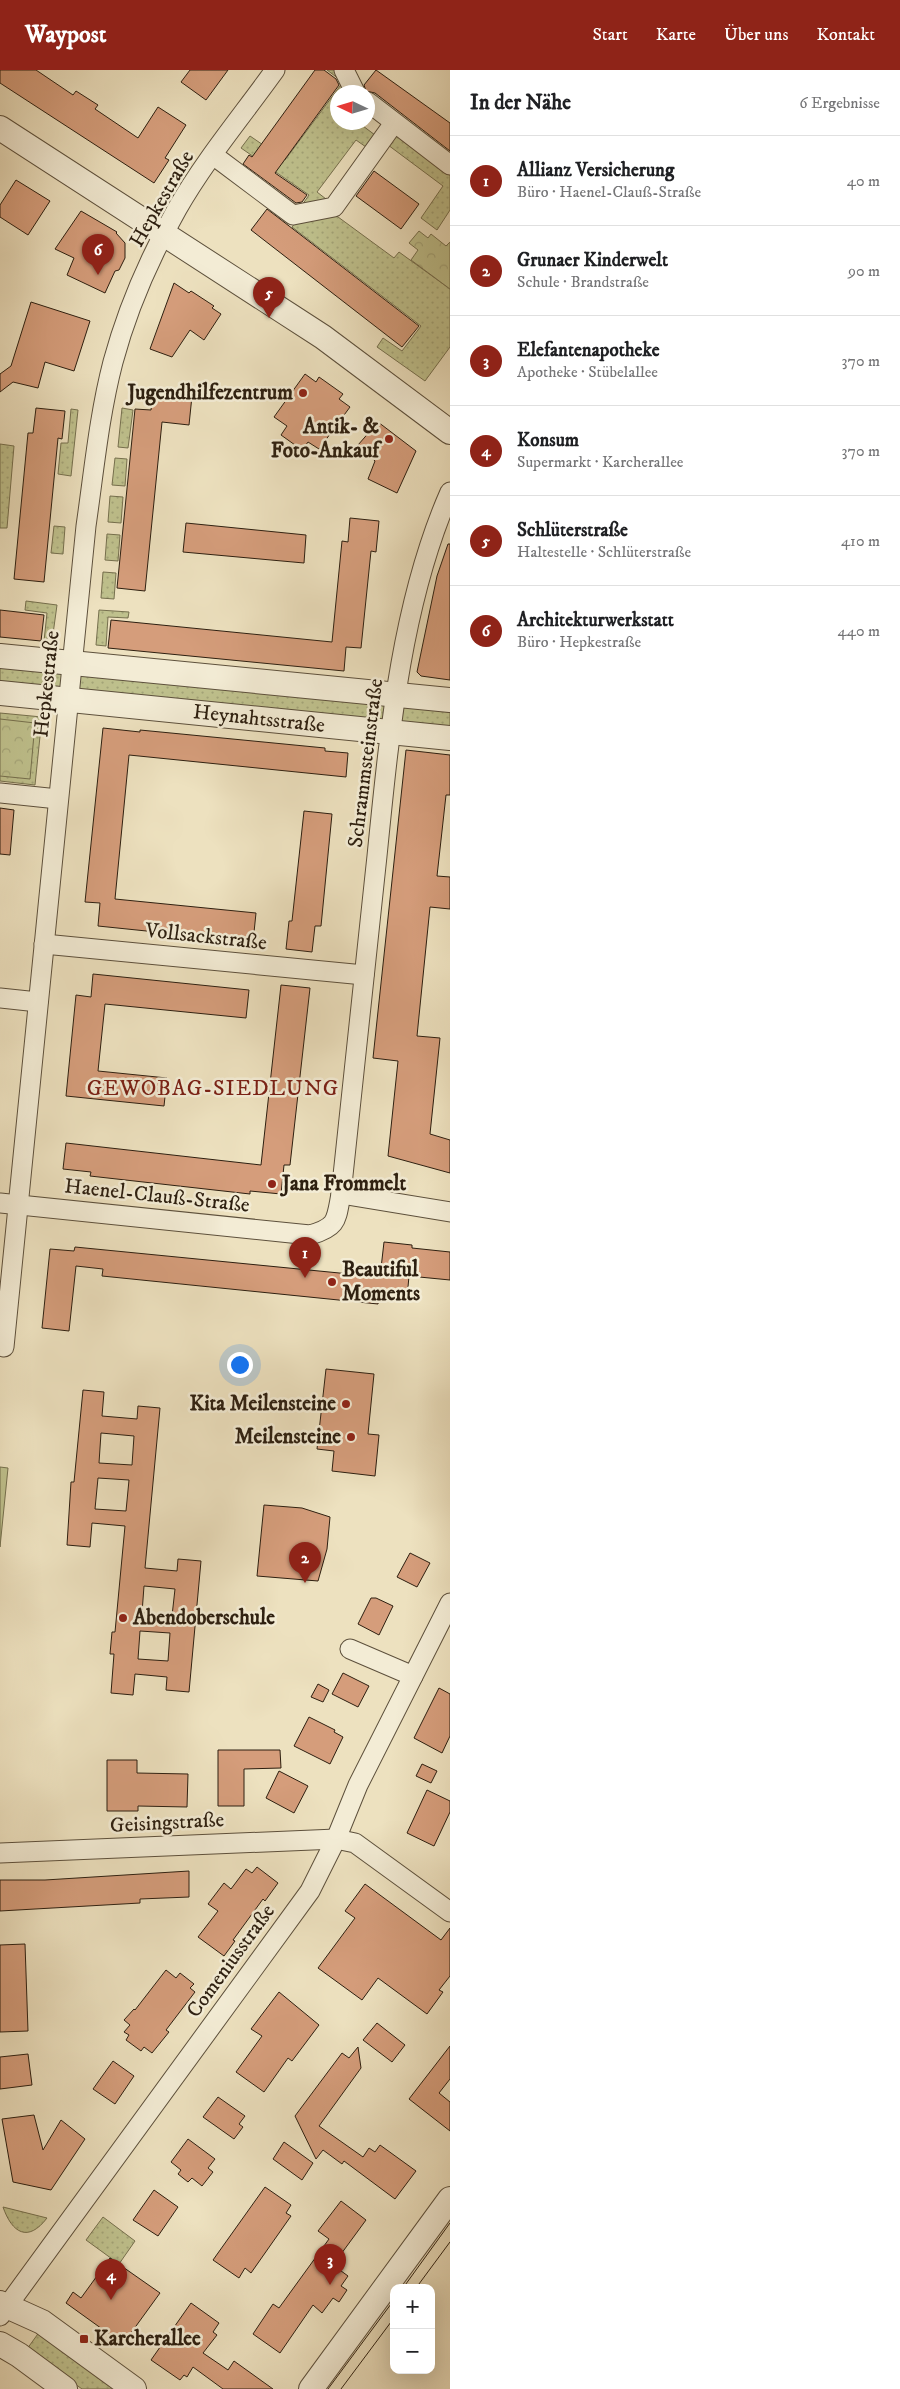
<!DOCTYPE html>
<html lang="de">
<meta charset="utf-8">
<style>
:root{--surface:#fff;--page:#f6f6f6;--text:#202124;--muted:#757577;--line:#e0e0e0;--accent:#8f2418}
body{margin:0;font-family:"IM FELL DW Pica",serif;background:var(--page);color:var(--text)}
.controls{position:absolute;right:15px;bottom:15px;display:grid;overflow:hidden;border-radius:10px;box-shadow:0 5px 20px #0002}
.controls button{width:45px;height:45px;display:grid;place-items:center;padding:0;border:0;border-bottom:1px solid var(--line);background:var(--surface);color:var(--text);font:25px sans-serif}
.compass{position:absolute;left:330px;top:15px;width:45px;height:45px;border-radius:50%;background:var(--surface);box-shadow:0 5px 20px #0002;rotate:274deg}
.you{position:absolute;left:239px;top:1294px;width:18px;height:18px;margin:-12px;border:4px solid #fff;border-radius:50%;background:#1a73e8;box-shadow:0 0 0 8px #1a73e833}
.badge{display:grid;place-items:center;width:32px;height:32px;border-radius:50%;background:var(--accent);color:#fff;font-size:16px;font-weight:700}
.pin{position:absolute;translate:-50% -41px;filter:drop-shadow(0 1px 2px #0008)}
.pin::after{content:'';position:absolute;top:26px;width:18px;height:15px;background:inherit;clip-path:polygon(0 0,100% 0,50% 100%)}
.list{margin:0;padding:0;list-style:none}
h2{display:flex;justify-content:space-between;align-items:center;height:65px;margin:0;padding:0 20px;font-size:21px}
h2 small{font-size:16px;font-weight:400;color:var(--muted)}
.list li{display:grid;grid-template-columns:32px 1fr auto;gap:15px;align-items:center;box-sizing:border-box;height:90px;padding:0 20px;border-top:1px solid var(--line)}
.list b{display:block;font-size:19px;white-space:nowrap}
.list p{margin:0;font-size:16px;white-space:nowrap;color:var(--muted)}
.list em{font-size:16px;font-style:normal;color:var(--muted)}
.map{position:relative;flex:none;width:450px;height:2319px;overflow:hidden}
header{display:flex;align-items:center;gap:30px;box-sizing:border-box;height:70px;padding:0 25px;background:var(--accent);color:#fff}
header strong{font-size:24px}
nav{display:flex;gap:28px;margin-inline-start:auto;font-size:18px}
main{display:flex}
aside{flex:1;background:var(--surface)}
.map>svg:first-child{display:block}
.grass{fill:url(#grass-dots);stroke:#76704e}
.park{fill:url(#park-crowns);stroke:#76704e}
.garden{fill:#bfc18d;stroke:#76704e}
.building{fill:#d59d7b;stroke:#2d1f10;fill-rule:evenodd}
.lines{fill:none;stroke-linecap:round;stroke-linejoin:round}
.minor-casing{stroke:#5d503c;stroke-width:21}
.tertiary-casing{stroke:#5d503c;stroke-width:26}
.minor{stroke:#f3ecd5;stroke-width:19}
.tertiary{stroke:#f3ecd5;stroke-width:24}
.tram{stroke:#2d1f10;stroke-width:1}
.poi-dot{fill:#8f2418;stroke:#f3ecd5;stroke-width:2}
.labels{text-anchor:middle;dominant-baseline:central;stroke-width:5;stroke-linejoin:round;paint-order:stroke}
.street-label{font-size:21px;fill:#2d1f10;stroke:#f3ecd5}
.poi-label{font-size:21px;font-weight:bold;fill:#2d1f10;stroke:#f3ecd5;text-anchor:end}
.neighbourhood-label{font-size:22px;letter-spacing:1px;fill:#7a1f14;stroke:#f3ecd5}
</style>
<header>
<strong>Waypost</strong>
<nav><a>Start</a><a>Karte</a><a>Über uns</a><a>Kontakt</a></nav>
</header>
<main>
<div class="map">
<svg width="450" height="2319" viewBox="0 0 450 2319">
<defs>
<pattern id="grass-dots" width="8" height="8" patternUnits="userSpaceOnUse" patternTransform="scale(1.25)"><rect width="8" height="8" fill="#bfc18d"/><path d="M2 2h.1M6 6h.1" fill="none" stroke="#a4a579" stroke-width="1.8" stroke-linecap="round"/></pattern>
<pattern id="park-crowns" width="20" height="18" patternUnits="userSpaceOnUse" patternTransform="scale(1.25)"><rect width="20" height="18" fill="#bfc18d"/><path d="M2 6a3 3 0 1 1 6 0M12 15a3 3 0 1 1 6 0" fill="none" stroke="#a4a579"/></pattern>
</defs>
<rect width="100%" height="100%" fill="#ede1bf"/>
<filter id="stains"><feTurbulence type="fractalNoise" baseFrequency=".004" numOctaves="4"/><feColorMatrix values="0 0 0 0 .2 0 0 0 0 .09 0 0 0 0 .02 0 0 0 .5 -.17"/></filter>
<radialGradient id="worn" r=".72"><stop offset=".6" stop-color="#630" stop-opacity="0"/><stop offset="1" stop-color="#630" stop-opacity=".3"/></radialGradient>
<g class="grass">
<polygon points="327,0 340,0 350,22 338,22 338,52 359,53 375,65 366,77 356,70 317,122 326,129 300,138 309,125 241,78 250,66 285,90 343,12"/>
<polygon points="392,66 401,66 450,103 450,140 437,160 421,148 443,116 388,75"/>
<polygon points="334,144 394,188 399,182 450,219 450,277 425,311 377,277 383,268 402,281 421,256 292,157 296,152"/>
<polygon points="122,338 133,340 128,378 118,377"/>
<polygon points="71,339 78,340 71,406 58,404 61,373 68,373"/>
<polygon points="0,374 14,376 7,458 0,458"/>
<polygon points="115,388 127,389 125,416 112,415"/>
<polygon points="110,426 123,427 121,453 108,452"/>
<polygon points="54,456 65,457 63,484 51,483"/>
<polygon points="107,464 120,465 118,491 105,490"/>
<polygon points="103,502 116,503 114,529 101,528"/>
<polygon points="26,531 57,535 53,564 44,571 47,543 25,540"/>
<polygon points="99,540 129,542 128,548 108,547 106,576 96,575"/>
<polygon points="0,597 450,642 450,657 0,613"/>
<polygon points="0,643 42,647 35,715 0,711"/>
<path d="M3,2137L47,2148C28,2173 12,2163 3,2137Z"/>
<polygon points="103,2147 135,2171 119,2194 86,2170"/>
<polygon points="40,2261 120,2319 82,2319 27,2279"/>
</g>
<g class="park">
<polygon points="419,161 428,168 431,164 446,176 450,172 450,219 411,190 418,180 409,173"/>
<polygon points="0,649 35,653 30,709 0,706"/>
</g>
<polygon class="garden" points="0,1397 8,1398 0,1477"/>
<g class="building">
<polygon points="0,0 36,0 73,25 76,21 98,35 95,39 138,68 158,37 186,55 165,88 169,90 154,113 0,13"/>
<polygon points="190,0 228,0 206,30 181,12"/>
<polygon points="315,0 324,0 336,9 339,15 275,103 307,125 302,132 296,133 243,94 249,85 252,87"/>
<polygon points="376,0 450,53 450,81 375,23 366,21 364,15"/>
<polygon points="374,101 419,134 401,159 356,126"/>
<polygon points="16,110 50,131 28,165 0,147 0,135"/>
<polygon points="267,139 419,256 402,277 251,160"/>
<polygon points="81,141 117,162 116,163 125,173 125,188 119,200 115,201 105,223 67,205 74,188 55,179"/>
<polygon points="174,213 189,223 191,221 214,236 212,238 221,244 204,270 190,260 172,287 150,279"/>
<polygon points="31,232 90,251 74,301 45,292 38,318 13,312 0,322 0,304 11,296"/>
<polygon points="305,304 316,312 319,307 343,324 339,329 350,337 319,379 308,372 302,380 281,365 287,356 274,347"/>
<polygon points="153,323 192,326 189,355 162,352 145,521 117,518 135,339 151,340"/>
<polygon points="36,338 65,341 62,369 58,368 44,512 14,509 28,363 33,363"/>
<polygon points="378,352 416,381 397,423 368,409 375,391 358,375"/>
<polygon points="350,448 379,451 376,482 371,481 361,578 346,577 344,601 108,578 111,550 332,572 342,471 348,472"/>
<polygon points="186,453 306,465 304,493 183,482"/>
<polygon points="448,474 450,474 450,610 421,606 417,602 437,506"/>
<polygon points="0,540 44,545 41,571 0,567"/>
<polygon points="103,658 140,662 140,660 325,678 325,681 348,683 346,707 129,685 115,829 256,843 253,872 98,856 100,833 85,832"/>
<polygon points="406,680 450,685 450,725 446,725 437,806 450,807 450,839 430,837 417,966 440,968 430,1064 450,1070 450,1103 388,1086 398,991 373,988"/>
<polygon points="0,738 14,740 10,785 0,784"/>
<polygon points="304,741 332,744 321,856 315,856 312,882 286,879 289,851 292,851"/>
<polygon points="93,904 249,920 246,948 105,934 98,1001 167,1008 164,1036 66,1026 76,925 91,927"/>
<polygon points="281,915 310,918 290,1095 284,1095 281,1124 250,1121 250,1124 90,1106 91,1102 63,1099 66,1073 261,1095"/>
<polygon points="384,1172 412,1175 412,1178 450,1182 450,1210 409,1206 407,1228 379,1225 378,1234 102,1206 103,1199 76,1196 69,1261 42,1258 50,1179 74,1181 75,1177 380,1207"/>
<polygon points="326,1299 374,1304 368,1364 379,1365 375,1406 332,1401 334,1381 317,1379"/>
<path d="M83,1320L104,1322L102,1346L137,1349L138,1336L160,1338L145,1498L177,1501L178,1489L201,1491L189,1622L166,1620L167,1607L135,1604L133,1625L111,1623L114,1584H110L112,1562H115L125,1456L92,1453L90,1477L67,1475L71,1412H74ZM101,1363L134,1366L132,1395L99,1393ZM98,1408L129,1410L126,1441L95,1439ZM144,1516L175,1519L172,1546L142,1543ZM140,1561L170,1563L168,1591L138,1589Z"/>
<polygon points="264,1435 302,1438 330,1447 327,1479 318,1511 257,1506"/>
<polygon points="410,1483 430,1493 417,1517 397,1507"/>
<polygon points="371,1528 376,1528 393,1536 379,1565 358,1554"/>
<polygon points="343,1603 369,1616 358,1637 332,1624"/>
<polygon points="318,1614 329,1620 323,1632 311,1627"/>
<polygon points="439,1618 450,1624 450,1666 442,1683 414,1668"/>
<polygon points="309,1647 335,1660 334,1662 343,1667 330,1694 294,1676"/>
<polygon points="218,1680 280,1680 281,1698 244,1699 244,1736 218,1736"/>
<polygon points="107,1690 137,1690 137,1703 188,1704 187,1737 138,1736 138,1741 107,1741"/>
<polygon points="422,1694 437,1701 431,1713 416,1706"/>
<polygon points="279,1701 308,1716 294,1743 266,1728"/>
<polygon points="427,1720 450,1731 450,1742 434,1776 407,1763"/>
<polygon points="257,1797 278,1813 265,1831 263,1829 233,1870 235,1871 224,1886 198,1867 218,1841 208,1834 224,1813 231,1819 246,1799 252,1803"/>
<polygon points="189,1801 189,1827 140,1829 140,1833 0,1841 0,1810 45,1810"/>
<polygon points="365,1814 441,1870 450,1858 450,1906 439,1920 443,1922 427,1944 378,1908 362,1930 318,1898 355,1848 345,1841"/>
<polygon points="25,1874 28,1961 0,1962 0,1875"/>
<polygon points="166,1900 176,1908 180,1903 194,1914 190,1918 195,1922 166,1960 169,1962 152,1983 144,1977 141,1981 126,1970 129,1965 124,1962 130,1955 124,1950 134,1939 135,1940"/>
<polygon points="279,1922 319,1955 292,1991 288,1988 264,2022 236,2002 262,1966 251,1959"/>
<polygon points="377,1953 405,1975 392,1992 363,1970"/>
<polygon points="450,1976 450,2009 439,2023 450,2032 450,2061 409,2029"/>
<polygon points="358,1977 361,1998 319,2056 363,2087 369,2078 375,2082 380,2075 416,2101 395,2129 344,2091 342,2094 323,2080 316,2089 295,2046 342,1983 349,1988"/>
<polygon points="28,1984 32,2015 0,2019 0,1987"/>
<polygon points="113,1991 134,2006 115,2034 93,2019"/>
<polygon points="218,2027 245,2046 239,2054 243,2057 234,2069 203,2047"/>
<polygon points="34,2045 43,2080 61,2050 85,2069 51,2120 13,2112 2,2049"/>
<polygon points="188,2069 215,2089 208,2098 213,2102 202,2116 192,2108 188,2112 178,2104 181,2100 171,2092"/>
<polygon points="284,2072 313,2093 302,2110 273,2089"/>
<polygon points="265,2117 291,2135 286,2143 291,2146 251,2203 245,2198 239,2208 213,2190"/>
<polygon points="154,2120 178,2137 158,2166 133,2150"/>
<polygon points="341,2131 366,2150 333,2195 348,2206 341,2216 347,2220 339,2232 333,2228 322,2243 313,2235 280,2283 253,2264 273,2234 279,2238 329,2169 318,2161"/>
<polygon points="110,2188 160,2223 123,2274 66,2233 73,2222 81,2228"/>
<polygon points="191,2233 219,2253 213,2262 217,2265 203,2283 228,2300 234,2291 273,2319 223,2319 193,2297 187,2307 184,2305 180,2310 151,2290"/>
</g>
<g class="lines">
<g class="minor-casing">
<g id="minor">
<polyline points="344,0 355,22"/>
<polyline points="368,32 450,95"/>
<polyline points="213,85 293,145 334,137 394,53"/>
<polyline points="0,723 58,729"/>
<polyline points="44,874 364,905"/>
<polyline points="0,928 38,932"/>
<polyline points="341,1124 450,1142"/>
<path d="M0,1133L310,1165C338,1157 336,1150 341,1124C353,1011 365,899 377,786C389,667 401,533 450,422"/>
<path d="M4,1277L86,456C94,401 99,346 113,292C127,240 150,187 177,139C205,90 242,46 275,0"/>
<polyline points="350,1579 413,1606"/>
<polyline points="0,1783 336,1769 355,1773 450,1842"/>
<polyline points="0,2246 310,1821 336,1769 358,1715 450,1533"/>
</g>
</g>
<g class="tertiary-casing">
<g id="tertiary">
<polyline points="0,58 323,267 450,362"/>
<polyline points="0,586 450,630"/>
<polyline points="0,623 450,668"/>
<polyline points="0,2233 42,2252 134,2319"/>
<polyline points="0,2274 19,2285 65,2319"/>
<polyline points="311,2319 450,2129"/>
</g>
</g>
<use href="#minor" class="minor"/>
<use href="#tertiary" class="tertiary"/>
<g class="tram">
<polyline points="403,2218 450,2153"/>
<polyline points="416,2218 450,2172"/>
<polyline points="328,2319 394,2230"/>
<polyline points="341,2319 394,2248"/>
</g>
</g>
<g class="poi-dot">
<circle cx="303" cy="323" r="5"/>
<circle cx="389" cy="369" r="5"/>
<circle cx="272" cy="1114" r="5"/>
<circle cx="332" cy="1212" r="5"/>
<circle cx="346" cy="1334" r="5"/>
<circle cx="351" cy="1367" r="5"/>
<circle cx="123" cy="1548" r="5"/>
<rect x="79" y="2264" width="10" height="10" rx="2.5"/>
</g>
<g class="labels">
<g class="street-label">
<text transform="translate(162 129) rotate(-60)">Hepkestraße</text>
<text transform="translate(47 614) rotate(-84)">Hepkestraße</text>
<text transform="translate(259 649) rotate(6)">Heynahtsstraße</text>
<text transform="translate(366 693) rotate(-83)">Schrammsteinstraße</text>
<text transform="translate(206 867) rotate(6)">Vollsackstraße</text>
<text transform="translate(157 1126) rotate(6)">Haenel-Clauß-Straße</text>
<text transform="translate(167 1753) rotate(-3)">Geisingstraße</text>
<text transform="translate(231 1891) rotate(-54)">Comeniusstraße</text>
</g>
<g class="poi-label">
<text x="293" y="323">Jugendhilfezentrum</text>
<text x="379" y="357">Antik- &amp;<tspan x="379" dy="24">Foto-Ankauf</tspan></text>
<text x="282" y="1114" text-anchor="start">Jana Frommelt</text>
<text x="342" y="1200" text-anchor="start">Beautiful<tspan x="342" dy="24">Moments</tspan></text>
<text x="336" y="1334">Kita Meilensteine</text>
<text x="341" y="1367">Meilensteine</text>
<text x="133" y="1548" text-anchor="start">Abendoberschule</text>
<text x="94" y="2269" text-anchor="start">Karcherallee</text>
</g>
<g class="neighbourhood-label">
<text x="213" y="1018">GEWOBAG-SIEDLUNG</text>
</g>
</g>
<rect width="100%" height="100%" filter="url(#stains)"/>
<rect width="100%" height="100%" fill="url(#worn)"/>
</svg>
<div class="controls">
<button>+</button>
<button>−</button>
</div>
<svg class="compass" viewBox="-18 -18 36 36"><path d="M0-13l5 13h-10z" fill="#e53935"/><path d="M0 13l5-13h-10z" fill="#757577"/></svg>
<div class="you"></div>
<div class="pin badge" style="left:305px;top:1208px">1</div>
<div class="pin badge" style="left:305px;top:1513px">2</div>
<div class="pin badge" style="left:330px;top:2215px">3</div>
<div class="pin badge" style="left:111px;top:2230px">4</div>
<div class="pin badge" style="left:269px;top:248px">5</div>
<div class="pin badge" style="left:98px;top:205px">6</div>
</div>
<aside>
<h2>In der Nähe<small>6 Ergebnisse</small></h2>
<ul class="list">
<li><span class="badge">1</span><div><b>Allianz Versicherung</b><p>Büro · Haenel-Clauß-Straße</p></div><em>40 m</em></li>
<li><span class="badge">2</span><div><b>Grunaer Kinderwelt</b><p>Schule · Brandstraße</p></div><em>90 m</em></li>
<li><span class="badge">3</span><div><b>Elefantenapotheke</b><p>Apotheke · Stübelallee</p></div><em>370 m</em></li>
<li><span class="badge">4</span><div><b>Konsum</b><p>Supermarkt · Karcherallee</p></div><em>370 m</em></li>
<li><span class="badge">5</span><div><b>Schlüterstraße</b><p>Haltestelle · Schlüterstraße</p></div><em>410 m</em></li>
<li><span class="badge">6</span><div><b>Architekturwerkstatt</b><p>Büro · Hepkestraße</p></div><em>440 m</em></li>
</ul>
</aside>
</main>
